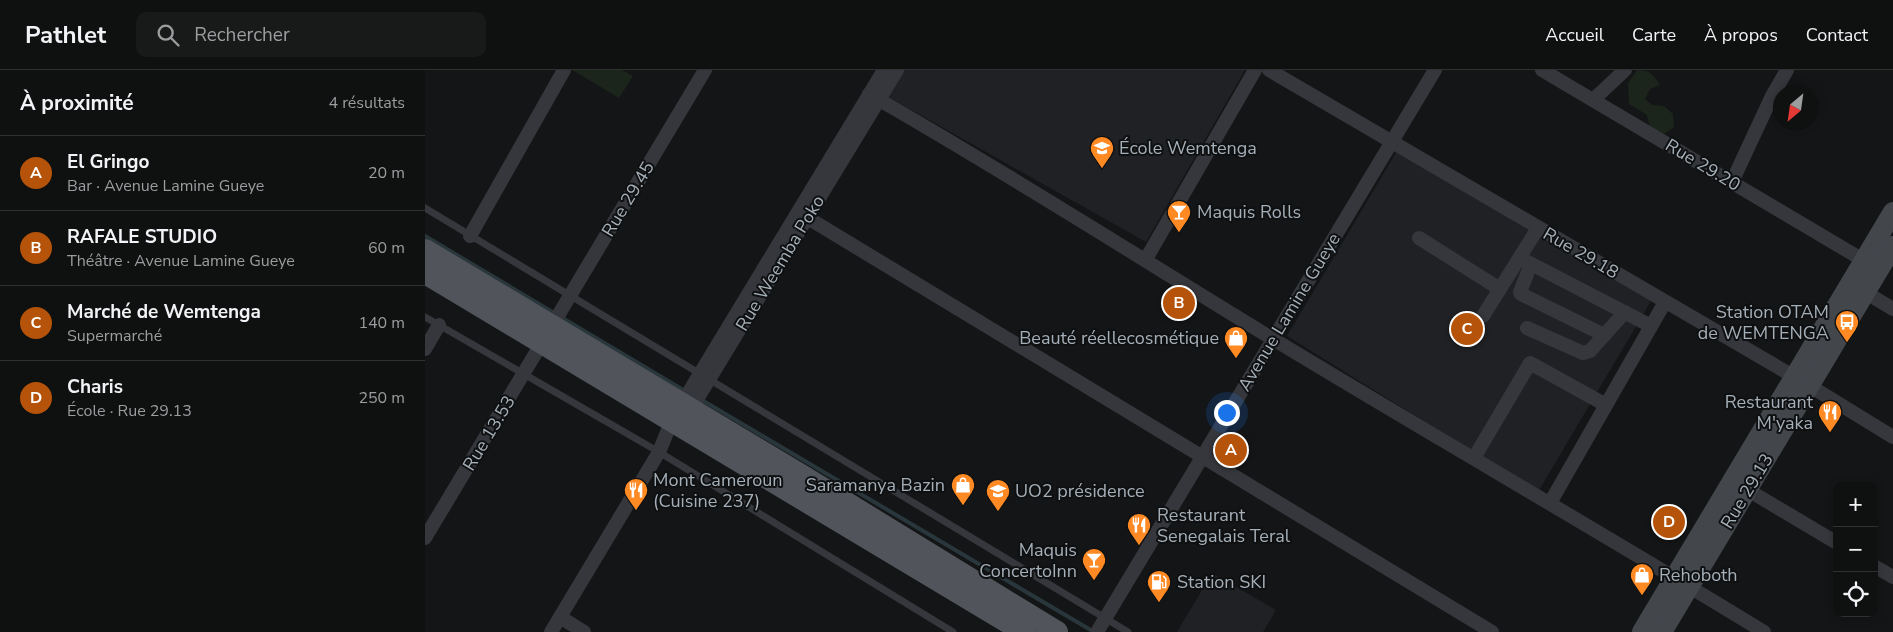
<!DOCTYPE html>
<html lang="fr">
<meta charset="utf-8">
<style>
:root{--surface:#0f1010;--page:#181919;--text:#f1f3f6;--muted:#9b9d9f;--line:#2f3030;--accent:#b45309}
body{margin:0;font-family:"Nunito Sans",sans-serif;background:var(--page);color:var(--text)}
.controls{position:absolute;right:15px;bottom:15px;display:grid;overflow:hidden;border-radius:10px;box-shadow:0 2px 8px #0003}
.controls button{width:45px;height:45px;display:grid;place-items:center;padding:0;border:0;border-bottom:1px solid var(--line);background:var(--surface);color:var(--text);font:25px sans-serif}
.compass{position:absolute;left:1348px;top:15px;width:45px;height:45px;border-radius:50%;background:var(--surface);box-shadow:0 2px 8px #0003;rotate:209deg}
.you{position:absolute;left:801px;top:342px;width:18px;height:18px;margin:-12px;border:4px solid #fff;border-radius:50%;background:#1a73e8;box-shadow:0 0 0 8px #1a73e833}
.badge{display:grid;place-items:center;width:32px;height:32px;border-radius:50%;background:var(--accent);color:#fff;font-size:16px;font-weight:700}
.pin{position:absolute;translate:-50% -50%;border:2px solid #fff;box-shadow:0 1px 5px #0006}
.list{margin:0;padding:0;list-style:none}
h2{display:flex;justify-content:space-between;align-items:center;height:65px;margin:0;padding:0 20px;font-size:21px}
h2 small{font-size:16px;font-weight:400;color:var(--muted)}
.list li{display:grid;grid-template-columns:32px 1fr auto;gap:15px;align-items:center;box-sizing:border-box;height:75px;padding:0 20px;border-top:1px solid var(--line)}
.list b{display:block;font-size:19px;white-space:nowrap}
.list p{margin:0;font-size:16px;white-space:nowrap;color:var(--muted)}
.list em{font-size:16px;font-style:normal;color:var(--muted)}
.icon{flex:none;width:28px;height:28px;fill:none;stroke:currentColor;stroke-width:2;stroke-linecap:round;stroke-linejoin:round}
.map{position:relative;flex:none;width:1468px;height:562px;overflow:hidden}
header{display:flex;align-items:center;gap:30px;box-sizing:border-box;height:70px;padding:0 25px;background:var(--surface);border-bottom:1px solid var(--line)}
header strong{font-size:24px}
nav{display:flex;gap:28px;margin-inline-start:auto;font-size:18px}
.search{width:350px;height:45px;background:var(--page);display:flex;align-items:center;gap:12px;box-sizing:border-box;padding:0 18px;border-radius:10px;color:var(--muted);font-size:19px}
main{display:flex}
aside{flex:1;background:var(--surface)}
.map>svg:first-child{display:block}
.built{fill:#202124}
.green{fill:#1c251c}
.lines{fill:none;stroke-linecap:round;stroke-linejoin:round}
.stream{stroke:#29373c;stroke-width:4}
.lane{stroke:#35373c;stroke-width:7}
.street{stroke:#35373c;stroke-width:14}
.secondary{stroke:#43474c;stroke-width:20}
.primary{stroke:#51555b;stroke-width:22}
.labels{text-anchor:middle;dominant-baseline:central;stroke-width:4;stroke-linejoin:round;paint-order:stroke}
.poi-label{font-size:18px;fill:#a5afb8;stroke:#0f1011;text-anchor:start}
.street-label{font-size:18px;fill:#a5afb8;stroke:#0f1011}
</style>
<header>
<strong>Pathlet</strong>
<div class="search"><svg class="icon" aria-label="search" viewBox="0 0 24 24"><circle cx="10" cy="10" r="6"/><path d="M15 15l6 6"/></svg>Rechercher</div>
<nav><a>Accueil</a><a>Carte</a><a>À propos</a><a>Contact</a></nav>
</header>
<main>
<aside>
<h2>À proximité<small>4 résultats</small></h2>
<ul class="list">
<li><span class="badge">A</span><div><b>El Gringo</b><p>Bar · Avenue Lamine Gueye</p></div><em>20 m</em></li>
<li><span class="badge">B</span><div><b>RAFALE STUDIO</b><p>Théâtre · Avenue Lamine Gueye</p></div><em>60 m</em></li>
<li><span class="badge">C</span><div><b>Marché de Wemtenga</b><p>Supermarché</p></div><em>140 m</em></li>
<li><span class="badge">D</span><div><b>Charis</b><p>École · Rue 29.13</p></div><em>250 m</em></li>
</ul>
</aside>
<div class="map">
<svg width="1468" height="562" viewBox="0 0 1468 562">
<rect width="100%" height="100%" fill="#141516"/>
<g class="built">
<polygon points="475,0 820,0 721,172 460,25"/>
<polygon points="972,81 1226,231 1113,422 862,266"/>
<polygon points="787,503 851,540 838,562 752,562"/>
</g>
<g class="green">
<polygon points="147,0 197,0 208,6 194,28"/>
<path d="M1212,0C1225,0 1228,4 1235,15L1225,19L1220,29L1227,35L1239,36L1248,44L1249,57L1239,64L1225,59L1222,45L1204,34L1203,13Z"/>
</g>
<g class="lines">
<g class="stream">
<polyline points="0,166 260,321"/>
<polyline points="275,329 669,562"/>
</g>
<g class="lane">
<polyline points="0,138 703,562"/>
<polyline points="0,247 234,382 528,562"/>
</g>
<g class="street">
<polyline points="844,0 1385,316 1468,367"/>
<polyline points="1117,0 1438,190"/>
<path d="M444,24C581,102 713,187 848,269C1011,368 1176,462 1339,562"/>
<polyline points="1168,30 1200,0"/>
<polyline points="1307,112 1347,26 1362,0"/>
<polyline points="373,142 1067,562"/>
<polyline points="45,166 139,0"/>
<polyline points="994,168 1075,219"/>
<polyline points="1095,188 1226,256"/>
<polyline points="721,189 830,0"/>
<polyline points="1106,194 1095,222 1096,224 1179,265"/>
<polyline points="1440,222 1468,239"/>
<polyline points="1058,246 1113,158"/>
<polyline points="1102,258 1158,283 1165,281 1200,242"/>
<polyline points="0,279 14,255"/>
<polyline points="263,344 472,0"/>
<polyline points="1049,388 1105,293 1181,335"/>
<polyline points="1323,420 1412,473"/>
<polyline points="1125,433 1240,232"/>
<polyline points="0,468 280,0"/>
<polyline points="1449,496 1468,507"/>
<polyline points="135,547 159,562"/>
<polyline points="126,562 234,382 247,350 459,0"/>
<polyline points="672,562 1010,0"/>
</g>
<g class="secondary">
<polyline points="1217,562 1468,142"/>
<polyline points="1237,562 1468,176"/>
</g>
<g class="primary">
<polyline points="0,180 381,408 632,562"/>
<polyline points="0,203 599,562"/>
</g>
</g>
<defs>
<g id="school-pin" transform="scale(1.25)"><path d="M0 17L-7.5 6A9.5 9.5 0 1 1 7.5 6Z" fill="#ff8a24" stroke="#0f1011"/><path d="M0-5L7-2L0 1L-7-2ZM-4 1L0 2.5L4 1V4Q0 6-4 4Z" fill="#fff"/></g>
<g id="bar-pin" transform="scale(1.25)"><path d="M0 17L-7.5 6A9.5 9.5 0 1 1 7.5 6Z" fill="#ff8a24" stroke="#0f1011"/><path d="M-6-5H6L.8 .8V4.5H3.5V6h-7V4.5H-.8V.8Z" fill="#fff"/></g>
<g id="bus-pin" transform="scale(1.25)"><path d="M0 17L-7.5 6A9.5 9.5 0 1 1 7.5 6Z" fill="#ff8a24" stroke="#0f1011"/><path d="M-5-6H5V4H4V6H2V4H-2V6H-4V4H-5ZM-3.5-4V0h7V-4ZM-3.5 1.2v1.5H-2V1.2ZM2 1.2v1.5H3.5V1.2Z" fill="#fff"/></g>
<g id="shop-pin" transform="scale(1.25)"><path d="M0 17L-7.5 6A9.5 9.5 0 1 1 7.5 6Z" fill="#ff8a24" stroke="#0f1011"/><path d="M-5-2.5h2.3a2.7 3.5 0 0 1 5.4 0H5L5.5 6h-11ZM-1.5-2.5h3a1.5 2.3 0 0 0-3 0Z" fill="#fff"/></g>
<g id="restaurant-pin" transform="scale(1.25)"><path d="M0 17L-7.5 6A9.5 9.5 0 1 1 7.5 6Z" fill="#ff8a24" stroke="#0f1011"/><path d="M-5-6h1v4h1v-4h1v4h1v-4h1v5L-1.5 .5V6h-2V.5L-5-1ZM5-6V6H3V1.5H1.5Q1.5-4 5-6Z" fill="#fff"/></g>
<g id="fuel-pin" transform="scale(1.25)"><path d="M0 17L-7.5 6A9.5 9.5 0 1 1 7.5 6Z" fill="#ff8a24" stroke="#0f1011"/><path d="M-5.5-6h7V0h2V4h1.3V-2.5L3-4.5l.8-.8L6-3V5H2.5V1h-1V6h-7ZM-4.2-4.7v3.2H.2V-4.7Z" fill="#fff"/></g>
</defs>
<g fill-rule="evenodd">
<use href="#school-pin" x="677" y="78"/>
<use href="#bar-pin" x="754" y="142"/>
<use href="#bus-pin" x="1422" y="252"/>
<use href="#shop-pin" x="811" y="268"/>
<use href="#restaurant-pin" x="1405" y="342"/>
<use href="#shop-pin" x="538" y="415"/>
<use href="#restaurant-pin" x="211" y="420"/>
<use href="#school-pin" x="573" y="421"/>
<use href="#restaurant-pin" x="714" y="455"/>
<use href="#bar-pin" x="669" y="490"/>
<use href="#shop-pin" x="1217" y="505"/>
<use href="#fuel-pin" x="734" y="512"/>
</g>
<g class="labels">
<g class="poi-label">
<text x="694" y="78">École Wemtenga</text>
<text x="772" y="142">Maquis Rolls</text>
<text x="1404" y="242" text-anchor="end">Station OTAM<tspan x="1404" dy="21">de WEMTENGA</tspan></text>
<text x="794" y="268" text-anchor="end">Beauté réellecosmétique</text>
<text x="1388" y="332" text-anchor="end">Restaurant<tspan x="1388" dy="21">M'yaka</tspan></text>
<text x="228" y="410">Mont Cameroun<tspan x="228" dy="21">(Cuisine 237)</tspan></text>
<text x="520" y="415" text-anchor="end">Saramanya Bazin</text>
<text x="590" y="421">UO2 présidence</text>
<text x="732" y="445">Restaurant<tspan x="732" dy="21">Senegalais Teral</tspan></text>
<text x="652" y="480" text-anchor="end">Maquis<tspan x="652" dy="21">ConcertoInn</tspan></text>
<text x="1234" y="505">Rehoboth</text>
<text x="752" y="512">Station SKI</text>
</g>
<g class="street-label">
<text transform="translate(1278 95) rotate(31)">Rue 29.20</text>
<text transform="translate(203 129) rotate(-59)">Rue 29.45</text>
<text transform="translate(1156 183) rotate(30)">Rue 29.18</text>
<text transform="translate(355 193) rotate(-59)">Rue Weemba Poko</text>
<text transform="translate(864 242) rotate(-59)">Avenue Lamine Gueye</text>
<text transform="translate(64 363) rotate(-59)">Rue 13.53</text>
<text transform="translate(1322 421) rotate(-59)">Rue 29.13</text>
</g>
</g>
</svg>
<div class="controls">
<button>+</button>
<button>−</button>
<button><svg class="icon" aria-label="locate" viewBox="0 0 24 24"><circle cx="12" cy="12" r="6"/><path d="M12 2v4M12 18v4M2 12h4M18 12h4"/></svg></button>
</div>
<svg class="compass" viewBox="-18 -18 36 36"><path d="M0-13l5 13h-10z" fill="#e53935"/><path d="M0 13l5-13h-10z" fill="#9b9d9f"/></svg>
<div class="you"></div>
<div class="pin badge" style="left:806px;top:380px">A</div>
<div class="pin badge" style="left:754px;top:233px">B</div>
<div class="pin badge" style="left:1042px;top:259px">C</div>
<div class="pin badge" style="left:1244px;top:452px">D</div>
</div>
</main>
